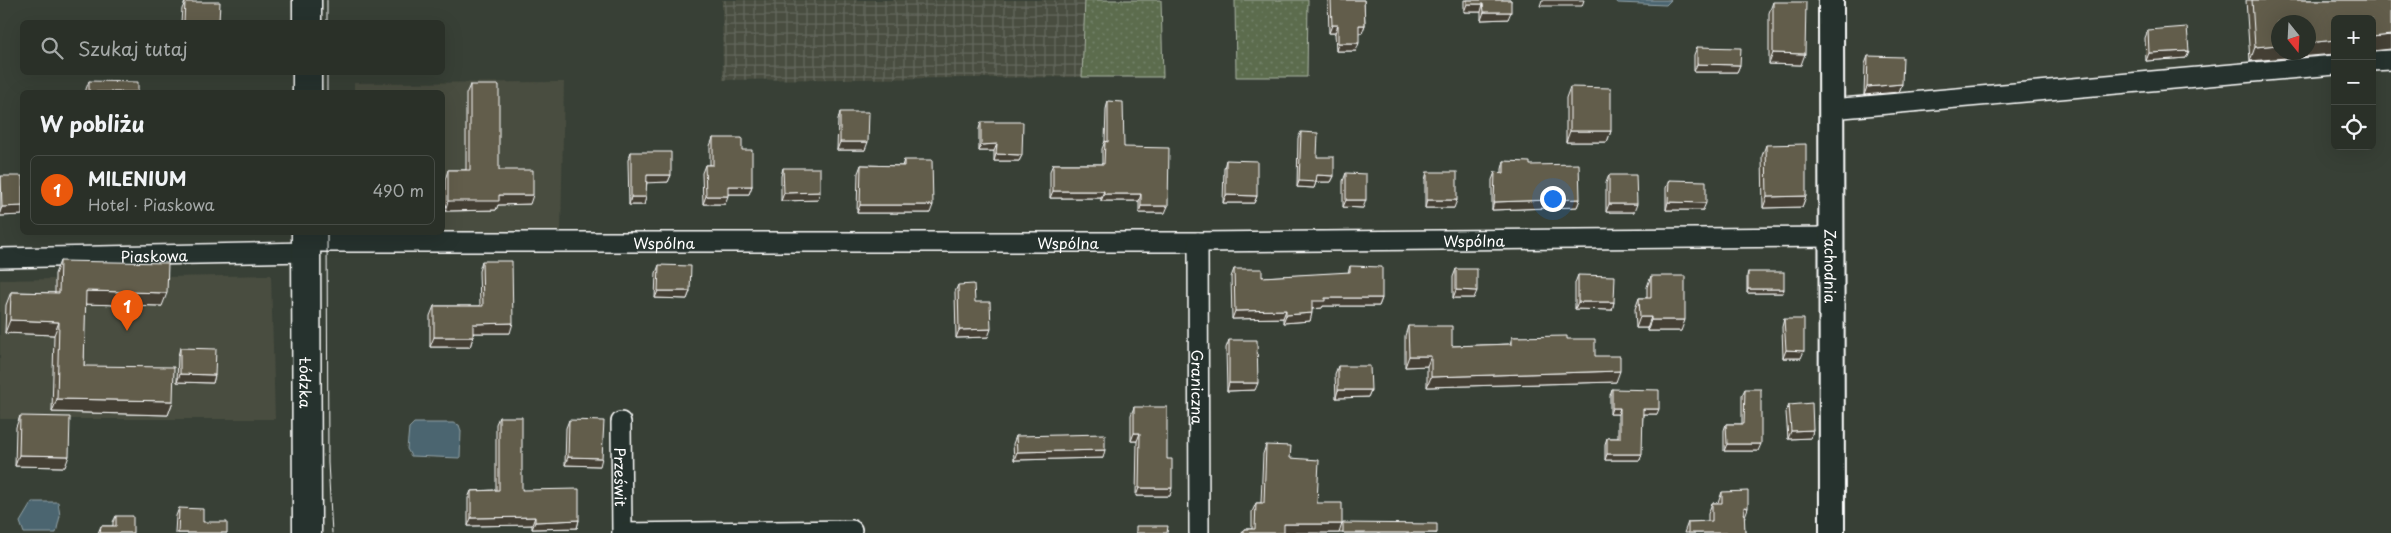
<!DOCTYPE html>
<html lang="pl">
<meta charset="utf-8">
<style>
:root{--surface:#2a3028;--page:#363c34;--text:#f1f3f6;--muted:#a5a9a8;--line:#464b45;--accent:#ea580c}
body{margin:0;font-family:"Playpen Sans",sans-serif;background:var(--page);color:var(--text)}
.controls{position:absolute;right:15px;top:15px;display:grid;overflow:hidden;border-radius:8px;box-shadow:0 5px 20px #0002}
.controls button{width:45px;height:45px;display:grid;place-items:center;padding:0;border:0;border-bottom:1px solid var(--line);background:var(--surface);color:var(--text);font:25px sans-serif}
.compass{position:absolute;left:2271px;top:15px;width:45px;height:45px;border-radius:50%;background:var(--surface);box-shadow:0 5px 20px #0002;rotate:162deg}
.you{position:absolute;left:1552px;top:198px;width:18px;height:18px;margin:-12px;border:4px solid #fff;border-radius:50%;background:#1a73e8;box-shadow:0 0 0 8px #1a73e833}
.badge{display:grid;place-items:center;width:32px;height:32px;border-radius:50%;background:var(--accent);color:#fff;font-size:16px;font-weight:700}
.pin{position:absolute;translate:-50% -41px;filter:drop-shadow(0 1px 2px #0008)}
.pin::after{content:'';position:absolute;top:26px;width:18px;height:15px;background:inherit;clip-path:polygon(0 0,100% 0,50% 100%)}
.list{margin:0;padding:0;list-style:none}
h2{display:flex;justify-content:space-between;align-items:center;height:65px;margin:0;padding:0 20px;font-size:21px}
h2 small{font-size:16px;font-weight:400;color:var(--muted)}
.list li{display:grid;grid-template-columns:32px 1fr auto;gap:15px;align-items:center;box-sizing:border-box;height:70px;margin:0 10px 10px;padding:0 10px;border:1px solid var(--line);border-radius:8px}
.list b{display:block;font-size:19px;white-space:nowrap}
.list p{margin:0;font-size:16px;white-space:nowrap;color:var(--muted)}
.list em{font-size:16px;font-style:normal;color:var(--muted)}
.icon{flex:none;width:28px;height:28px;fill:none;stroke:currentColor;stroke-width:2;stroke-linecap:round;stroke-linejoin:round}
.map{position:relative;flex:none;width:2391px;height:533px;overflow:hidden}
.search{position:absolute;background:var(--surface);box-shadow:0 5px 20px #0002;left:20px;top:20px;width:425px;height:55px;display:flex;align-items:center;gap:12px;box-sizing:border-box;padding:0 18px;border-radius:8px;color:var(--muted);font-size:19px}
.panel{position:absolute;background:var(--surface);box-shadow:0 5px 20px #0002;left:20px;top:90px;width:425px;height:145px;border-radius:8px}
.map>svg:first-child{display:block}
.built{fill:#494d40}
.industrial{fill:url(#industrial-grid)}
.grass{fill:url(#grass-dots);stroke:#adb6a6}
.water{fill:#4b6570;stroke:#93a3a9}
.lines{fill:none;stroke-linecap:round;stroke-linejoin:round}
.minor-casing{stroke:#fff;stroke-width:22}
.tertiary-casing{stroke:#fff;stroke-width:28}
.secondary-casing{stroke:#fff;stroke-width:31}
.minor{stroke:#26332d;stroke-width:19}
.tertiary{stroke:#26332d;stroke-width:24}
.secondary{stroke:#26332d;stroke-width:28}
.tram{stroke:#fff;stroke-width:1}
.wall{fill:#545040;stroke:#fff}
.shaded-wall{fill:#454134;stroke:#fff}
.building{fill:#625d4b;stroke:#fff}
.labels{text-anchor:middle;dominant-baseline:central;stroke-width:4.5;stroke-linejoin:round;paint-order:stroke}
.street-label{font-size:15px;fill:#fff;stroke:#26332d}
</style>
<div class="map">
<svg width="2391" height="533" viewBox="0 0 2391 533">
<defs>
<pattern id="industrial-grid" width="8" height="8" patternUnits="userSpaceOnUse" patternTransform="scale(1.25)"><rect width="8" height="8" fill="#494d40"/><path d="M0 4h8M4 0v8" fill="none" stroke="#64685d"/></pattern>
<pattern id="grass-dots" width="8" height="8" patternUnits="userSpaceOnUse" patternTransform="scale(1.25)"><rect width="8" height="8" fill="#5b6c4e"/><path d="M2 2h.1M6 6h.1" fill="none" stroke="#748269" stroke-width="1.8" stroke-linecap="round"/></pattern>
</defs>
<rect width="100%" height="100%" fill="#384036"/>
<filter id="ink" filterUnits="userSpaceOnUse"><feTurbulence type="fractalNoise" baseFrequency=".02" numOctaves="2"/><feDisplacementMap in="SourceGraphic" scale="10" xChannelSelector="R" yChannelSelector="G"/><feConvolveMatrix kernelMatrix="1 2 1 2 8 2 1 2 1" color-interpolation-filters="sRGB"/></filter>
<g filter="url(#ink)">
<g class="built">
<polygon points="564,82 561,234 354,236 354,232 442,232 442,92 354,92 354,83"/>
<polygon points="271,275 275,419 0,419 0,280"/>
</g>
<polygon class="industrial" points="722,0 1085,0 1082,77 723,80"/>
<g class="grass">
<polygon points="1085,0 1161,0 1163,77 1082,77"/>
<polygon points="1235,0 1308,0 1307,77 1236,77"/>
</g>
<g class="water">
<polygon points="1615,0 1671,0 1666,5 1618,3"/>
<polygon points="414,423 453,423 459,425 461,431 460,458 411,456 407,449 409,428"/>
<polygon points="32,502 58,502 60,516 56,533 24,533 20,522"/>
</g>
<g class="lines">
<g class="minor-casing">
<g id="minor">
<polyline points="2372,61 2391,60"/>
<polyline points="1831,109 2335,65"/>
<path id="s1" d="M306,242H1198L1832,237"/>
<path id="s2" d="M1198,242L1199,533"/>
<path id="s3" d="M0,258L306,252"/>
<path id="s4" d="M621,422L622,533"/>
<polyline points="622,533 852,530"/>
</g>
</g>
<g class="tertiary-casing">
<g id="tertiary">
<path id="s5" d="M1831,0L1832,533"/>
</g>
</g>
<g class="secondary-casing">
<g id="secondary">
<polyline points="307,22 307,0"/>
<polyline points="307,92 307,72"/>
<path id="s6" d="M306,232L307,533"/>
</g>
</g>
<use href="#minor" class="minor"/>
<use href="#tertiary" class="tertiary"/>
<use href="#secondary" class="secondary"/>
<g class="tram">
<polyline points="327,0 327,22"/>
<polyline points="327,72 327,92"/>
<polyline points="327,232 328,463 332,533"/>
</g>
</g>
<g class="wall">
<polygon points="1328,0 1364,0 1365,25 1362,33 1359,33 1356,51 1336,51 1335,33 1329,33"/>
<polygon points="1464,0 1511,0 1508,19 1481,20 1481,12 1464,12"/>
<polygon points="2246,0 2391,0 2335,19 2335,54 2250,61"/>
<polygon points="185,2 219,22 181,22 182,9"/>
<polygon points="1773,2 1801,65 1769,64 1769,13"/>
<polygon points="2148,30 2186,58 2146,61 2145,38"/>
<polygon points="1697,47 1740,65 1737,72 1694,72 1694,55"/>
<polygon points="1868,56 1902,84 1899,92 1864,95 1865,64"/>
<polygon points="89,81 138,92 86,92 86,89"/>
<polygon points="470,85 499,170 530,204 498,205 496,210 445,211 445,180 448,170 466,170 466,94"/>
<polygon points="1570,87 1611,131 1607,142 1566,142 1566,98"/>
<polygon points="1108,101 1124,147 1165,213 1139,213 1139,201 1101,201 1101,198 1050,198 1050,171 1053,164 1102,164 1102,149 1105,141 1106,109"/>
<polygon points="840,112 865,150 837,150 838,120"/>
<polygon points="981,122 1022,155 1019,161 994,161 994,151 979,151 979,129"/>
<polygon points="1301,132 1317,157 1334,176 1331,182 1316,182 1314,188 1297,187 1298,138"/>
<polygon points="713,138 742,150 752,186 749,194 728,194 725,204 703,204 702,173 705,165 710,165 710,146"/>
<polygon points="1766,145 1806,196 1802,207 1763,208 1762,156"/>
<polygon points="631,152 671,175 668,182 647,182 644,205 629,205 628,160"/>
<polygon points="904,160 930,213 857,213 858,173 861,165 902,166"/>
<polygon points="1226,160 1257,196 1254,203 1223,203 1224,168"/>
<polygon points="1504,161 1530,165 1580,199 1577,207 1492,210 1492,180 1495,172 1502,173 1502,169"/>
<polygon points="783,168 820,192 818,200 781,201 781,176"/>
<polygon points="1427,172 1454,208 1425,208 1425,180"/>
<polygon points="1346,173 1363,208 1343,207 1343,181"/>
<polygon points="1609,175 1634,212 1606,212 1606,183"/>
<polygon points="1,176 22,215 0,216 0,179"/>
<polygon points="1669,180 1703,210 1666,210 1666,188"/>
<polygon points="60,261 162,306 85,304 84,366 173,401 168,415 52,412 54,335 5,333 6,305 11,292 55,293 55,274"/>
<polygon points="482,261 510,333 473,333 473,337 470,347 430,347 430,316 434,306 480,306 479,271"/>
<polygon points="659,265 690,291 687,299 655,298 656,273"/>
<polygon points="1350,266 1382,298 1379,306 1323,306 1322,308 1312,309 1310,321 1283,323 1283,318 1232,319 1231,277 1234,269 1262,277 1348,273"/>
<polygon points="1456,269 1474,298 1453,298 1453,277"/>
<polygon points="1748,272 1783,293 1747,293 1747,276"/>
<polygon points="1578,275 1614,302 1612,310 1575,309 1575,283"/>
<polygon points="1651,276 1681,331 1647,331 1647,328 1636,328 1635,309 1639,298 1647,298 1647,287"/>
<polygon points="958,285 975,302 988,337 956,338 955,292"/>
<polygon points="1784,319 1801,358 1783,358 1782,327"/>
<polygon points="1408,326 1452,346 1510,344 1512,337 1567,339 1595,356 1616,382 1427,387 1427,366 1405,367 1405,336"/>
<polygon points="1229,340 1255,390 1227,391 1226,348"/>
<polygon points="180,348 215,375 213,383 177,382 178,356"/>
<polygon points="1338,366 1371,390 1368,397 1336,398 1335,374"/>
<polygon points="1612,389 1657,414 1643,414 1640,460 1605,460 1605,444 1607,438 1618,438 1618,414 1610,414 1610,395"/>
<polygon points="1745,389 1758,451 1724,451 1724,430 1726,424 1742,424 1742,395"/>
<polygon points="1789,405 1813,430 1811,438 1788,439 1786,412"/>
<polygon points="1134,407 1167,459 1170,496 1136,496 1137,441 1131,441 1131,415"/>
<polygon points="20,416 65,467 15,466 16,427"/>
<polygon points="499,417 522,490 579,520 577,528 532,529 532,525 468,526 468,498 471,491 496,490 496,424"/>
<polygon points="569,420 600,466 565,465 566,428"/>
<polygon points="1016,436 1103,458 1014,460 1013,444"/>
<polygon points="1266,445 1290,458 1317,503 1342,524 1437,533 1242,533 1244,529 1252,529 1252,512 1256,503 1261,503 1263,454"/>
<polygon points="1722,492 1744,518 1745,533 1684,533 1688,522 1708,521 1708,514 1712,503 1718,503"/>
<polygon points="179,508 203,522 227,533 175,533 176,516"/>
<polygon points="116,516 133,533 98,533 101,526 113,526 113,522"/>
</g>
<g class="shaded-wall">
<polygon points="1542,0 1584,0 1582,6 1540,6"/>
<polygon points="1467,4 1483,4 1481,12 1464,12"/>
<polygon points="1484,12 1511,12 1508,19 1481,20"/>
<polygon points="1332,25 1338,25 1335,33 1329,33"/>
<polygon points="1359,25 1365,25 1362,33 1356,33"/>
<polygon points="2391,35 2391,49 2372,51 2372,37"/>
<polygon points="2335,40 2335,54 2250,61 2255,47 2278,45 2278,52 2308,52 2308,43"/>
<polygon points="1338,43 1359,43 1356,51 1336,51"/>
<polygon points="2189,51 2186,58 2146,61 2149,53"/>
<polygon points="1773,53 1805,54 1801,65 1769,64"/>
<polygon points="1697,64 1740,65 1737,72 1694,72"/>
<polygon points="1902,84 1899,92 1864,95 1867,87"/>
<polygon points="1570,131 1611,131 1607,142 1566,142"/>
<polygon points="840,142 868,142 865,150 837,150"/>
<polygon points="997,144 994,151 979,151 981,145"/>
<polygon points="996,154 1022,155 1019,161 994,161"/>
<polygon points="647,175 671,175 668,182 644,183"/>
<polygon points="1317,175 1334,176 1331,182 1316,182 1314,188 1297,187 1299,181"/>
<polygon points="728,186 752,186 749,194 725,194"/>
<polygon points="1053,191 1104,191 1101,198 1050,198"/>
<polygon points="820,192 818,200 781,201 784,193"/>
<polygon points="1104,194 1141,194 1139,201 1101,201"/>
<polygon points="499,195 533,195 530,204 498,205 496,210 445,211 448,201"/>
<polygon points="1226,195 1257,196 1254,203 1223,203"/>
<polygon points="706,196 728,196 725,204 703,204"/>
<polygon points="1806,196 1802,207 1763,208 1767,197"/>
<polygon points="631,197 646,197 644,205 629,205"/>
<polygon points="1580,199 1577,207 1492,210 1494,202"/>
<polygon points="1346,200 1366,200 1363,208 1343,207"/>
<polygon points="1427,200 1457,200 1454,208 1425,208"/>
<polygon points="1668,202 1706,203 1703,210 1666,210"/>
<polygon points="1609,204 1637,204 1634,212 1606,212"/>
<polygon points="860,205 933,205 930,213 857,213"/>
<polygon points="22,206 22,215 0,216 0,212 2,207"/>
<polygon points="1141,206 1168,206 1165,213 1139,213"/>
<polygon points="1748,289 1784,289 1783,293 1747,293"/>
<polygon points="1456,290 1477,291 1474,298 1453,298"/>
<polygon points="86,291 167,293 162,306 81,304"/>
<polygon points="658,291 690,291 687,299 655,298"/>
<polygon points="1325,298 1382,298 1379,306 1323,306 1322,308 1309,309 1312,301"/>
<polygon points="1578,302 1614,302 1612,310 1575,309"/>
<polygon points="1286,310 1283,318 1232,319 1235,311"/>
<polygon points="1312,313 1310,321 1283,323 1286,315"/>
<polygon points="1640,317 1651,317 1647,328 1636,328"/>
<polygon points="10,320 59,322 54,335 5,333"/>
<polygon points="1651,320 1685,320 1681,331 1647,331"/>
<polygon points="513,323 510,333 470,333 473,324"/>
<polygon points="991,329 988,337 956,338 959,330"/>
<polygon points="434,337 473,337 470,347 430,347"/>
<polygon points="1786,350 1804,351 1801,358 1783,358"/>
<polygon points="1409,356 1431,356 1427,366 1405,367"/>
<polygon points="1620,371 1616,382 1427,387 1431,377"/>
<polygon points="180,374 215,375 213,383 177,382"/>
<polygon points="1229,383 1258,383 1255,390 1227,391"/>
<polygon points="1338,390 1371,390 1368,397 1336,398"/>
<polygon points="57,399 173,401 168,415 52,412"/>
<polygon points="1612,408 1620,408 1618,414 1610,414"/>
<polygon points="1643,409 1659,409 1657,414 1641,414"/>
<polygon points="1813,430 1811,438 1788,439 1791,431"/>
<polygon points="1134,433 1140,433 1137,441 1131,441"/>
<polygon points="1727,444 1761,444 1758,451 1724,451"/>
<polygon points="1105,450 1103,458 1014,460 1017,452"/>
<polygon points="1607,454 1642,454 1640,460 1605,460"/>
<polygon points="19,455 69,456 65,467 15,466"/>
<polygon points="568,457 602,458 600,466 565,465"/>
<polygon points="1139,488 1172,488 1170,496 1136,496"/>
<polygon points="1744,507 1748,508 1744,519"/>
<polygon points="535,517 532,525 468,526 471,518"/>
<polygon points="579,520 577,528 532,529 535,522"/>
<polygon points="1284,524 1342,524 1339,533 1281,533"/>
</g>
<g class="building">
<polygon points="1331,0 1364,0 1365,25 1359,25 1359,43 1338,43 1338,25 1332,25"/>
<polygon points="1467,0 1511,0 1511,12 1484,12 1483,4 1467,4"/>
<polygon points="2252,0 2391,0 2391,35 2372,37 2372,19 2335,19 2335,40 2308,43 2308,22 2278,22 2278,45 2255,47"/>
<polygon points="185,2 220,2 219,22 184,22"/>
<polygon points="1773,2 1806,2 1805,54 1773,53"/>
<polygon points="2187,27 2189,51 2149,53 2148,30"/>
<polygon points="1697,47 1741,48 1740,65 1697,64"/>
<polygon points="1868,56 1903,57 1902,84 1867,87"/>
<polygon points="89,81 138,82 138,92 89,92"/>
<polygon points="470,85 499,85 499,170 533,170 533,195 499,195 499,201 448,201 448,170 470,170"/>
<polygon points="1570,87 1611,88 1611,131 1570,131"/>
<polygon points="1108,101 1123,102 1124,147 1169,148 1168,206 1141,206 1141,194 1104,194 1104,191 1053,191 1053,164 1104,164 1105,141 1108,142"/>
<polygon points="840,112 869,112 868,142 840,142"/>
<polygon points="981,122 1023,122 1022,155 996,154 997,144 981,145"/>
<polygon points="1301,132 1318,133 1317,157 1334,157 1334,176 1317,175 1316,182 1299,181"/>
<polygon points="713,138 742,138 742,150 752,150 752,186 728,186 728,196 706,196 705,165 713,165"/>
<polygon points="1806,144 1806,196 1767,197 1766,145"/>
<polygon points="631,152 671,152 671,175 647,175 646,197 631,197"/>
<polygon points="904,160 932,160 933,205 860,205 861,165 904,166"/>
<polygon points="1226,160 1257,161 1257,196 1226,195"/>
<polygon points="1504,161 1530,162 1530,165 1579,164 1580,199 1494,202 1495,172 1504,173"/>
<polygon points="783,168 820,168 820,192 784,193"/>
<rect x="1427" y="172" width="30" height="28"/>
<polygon points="1346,173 1366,174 1366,200 1346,200"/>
<polygon points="1609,175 1636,175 1637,204 1609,204"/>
<polygon points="1,176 22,176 22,206 2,207"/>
<polygon points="1669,180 1706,181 1706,203 1668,202"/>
<polygon points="60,261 168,263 167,293 86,291 84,366 174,367 173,401 57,399 59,322 10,320 11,292 59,293"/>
<polygon points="482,261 512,261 513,323 473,324 473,337 434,337 434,306 483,306"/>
<polygon points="659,265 691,266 690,291 658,291"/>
<polygon points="1350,266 1382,267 1382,298 1325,298 1325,301 1312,301 1312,313 1286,315 1286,310 1235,311 1234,269 1262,269 1262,277 1350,272"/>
<polygon points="1456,269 1477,269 1477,291 1456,290"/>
<rect x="1748" y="272" width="36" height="17"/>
<polygon points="1578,275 1615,276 1614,302 1578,302"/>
<polygon points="1651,276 1685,276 1685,320 1651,320 1651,317 1640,317 1639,298 1651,298"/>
<polygon points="974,284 975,302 990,302 991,329 959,330 958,285"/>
<polygon points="1784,319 1804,319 1804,351 1786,350"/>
<polygon points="1408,326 1452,326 1452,346 1512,344 1512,337 1567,336 1567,339 1595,339 1595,356 1620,356 1620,371 1431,377 1431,356 1409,356"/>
<polygon points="1229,340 1257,340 1258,383 1229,383"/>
<polygon points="180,348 216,349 215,375 180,374"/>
<polygon points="1338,366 1370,366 1371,390 1338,390"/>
<polygon points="1612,389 1659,390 1659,409 1643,409 1642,454 1607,454 1607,438 1620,438 1620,408 1612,408"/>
<polygon points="1745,389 1761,389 1761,444 1727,444 1726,424 1744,424"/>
<polygon points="1812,403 1813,430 1791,431 1789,405"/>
<polygon points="1134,407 1167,407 1167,459 1172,459 1172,488 1139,488 1140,433 1134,433"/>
<polygon points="20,416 70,417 69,456 19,455"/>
<polygon points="499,417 522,417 522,490 579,489 579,520 535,522 535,517 471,518 471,491 499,490"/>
<polygon points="569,420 604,421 602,458 568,457"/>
<polygon points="1105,434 1105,450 1017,452 1016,436"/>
<polygon points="1266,445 1291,446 1290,458 1319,460 1317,503 1342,503 1342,524 1284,524 1284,533 1244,533 1244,529 1255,529 1256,503 1264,503"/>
<polygon points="1748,491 1748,508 1744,507 1745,533 1688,533 1688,522 1712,521 1712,503 1722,503 1722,492"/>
<polygon points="179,508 203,509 203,522 227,522 227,533 178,533"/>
<polygon points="116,516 133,516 133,533 100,533 101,526 116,526"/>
<polygon points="1343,523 1437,524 1437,533 1343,533"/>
<polygon points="1136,526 1168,526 1167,533 1136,533"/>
</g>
</g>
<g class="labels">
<g class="street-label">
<text stroke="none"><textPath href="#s1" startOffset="1168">Wspólna</textPath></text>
<text stroke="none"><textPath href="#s1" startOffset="358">Wspólna</textPath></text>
<text stroke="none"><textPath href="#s1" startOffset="762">Wspólna</textPath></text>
<text stroke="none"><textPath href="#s3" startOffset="154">Piaskowa</textPath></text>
<text stroke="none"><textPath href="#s5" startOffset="266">Zachodnia</textPath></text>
<text stroke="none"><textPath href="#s6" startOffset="151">Łódzka</textPath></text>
<text stroke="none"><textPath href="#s2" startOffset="145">Graniczna</textPath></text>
<text stroke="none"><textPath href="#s4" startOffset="55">Prześwit</textPath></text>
</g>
</g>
</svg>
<div class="controls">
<button>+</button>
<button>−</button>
<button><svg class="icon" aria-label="locate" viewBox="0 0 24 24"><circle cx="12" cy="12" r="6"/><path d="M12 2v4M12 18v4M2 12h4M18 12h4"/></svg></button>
</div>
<svg class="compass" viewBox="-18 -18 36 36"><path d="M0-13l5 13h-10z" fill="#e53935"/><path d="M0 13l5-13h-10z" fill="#a5a9a8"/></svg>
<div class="you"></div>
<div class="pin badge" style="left:127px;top:331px">1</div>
<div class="search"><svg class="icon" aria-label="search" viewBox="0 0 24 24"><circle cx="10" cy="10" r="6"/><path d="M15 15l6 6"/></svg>Szukaj tutaj</div>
<section class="panel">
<h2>W pobliżu<small></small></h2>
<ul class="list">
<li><span class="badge">1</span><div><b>MILENIUM</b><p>Hotel · Piaskowa</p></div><em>490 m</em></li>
</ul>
</section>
</div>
